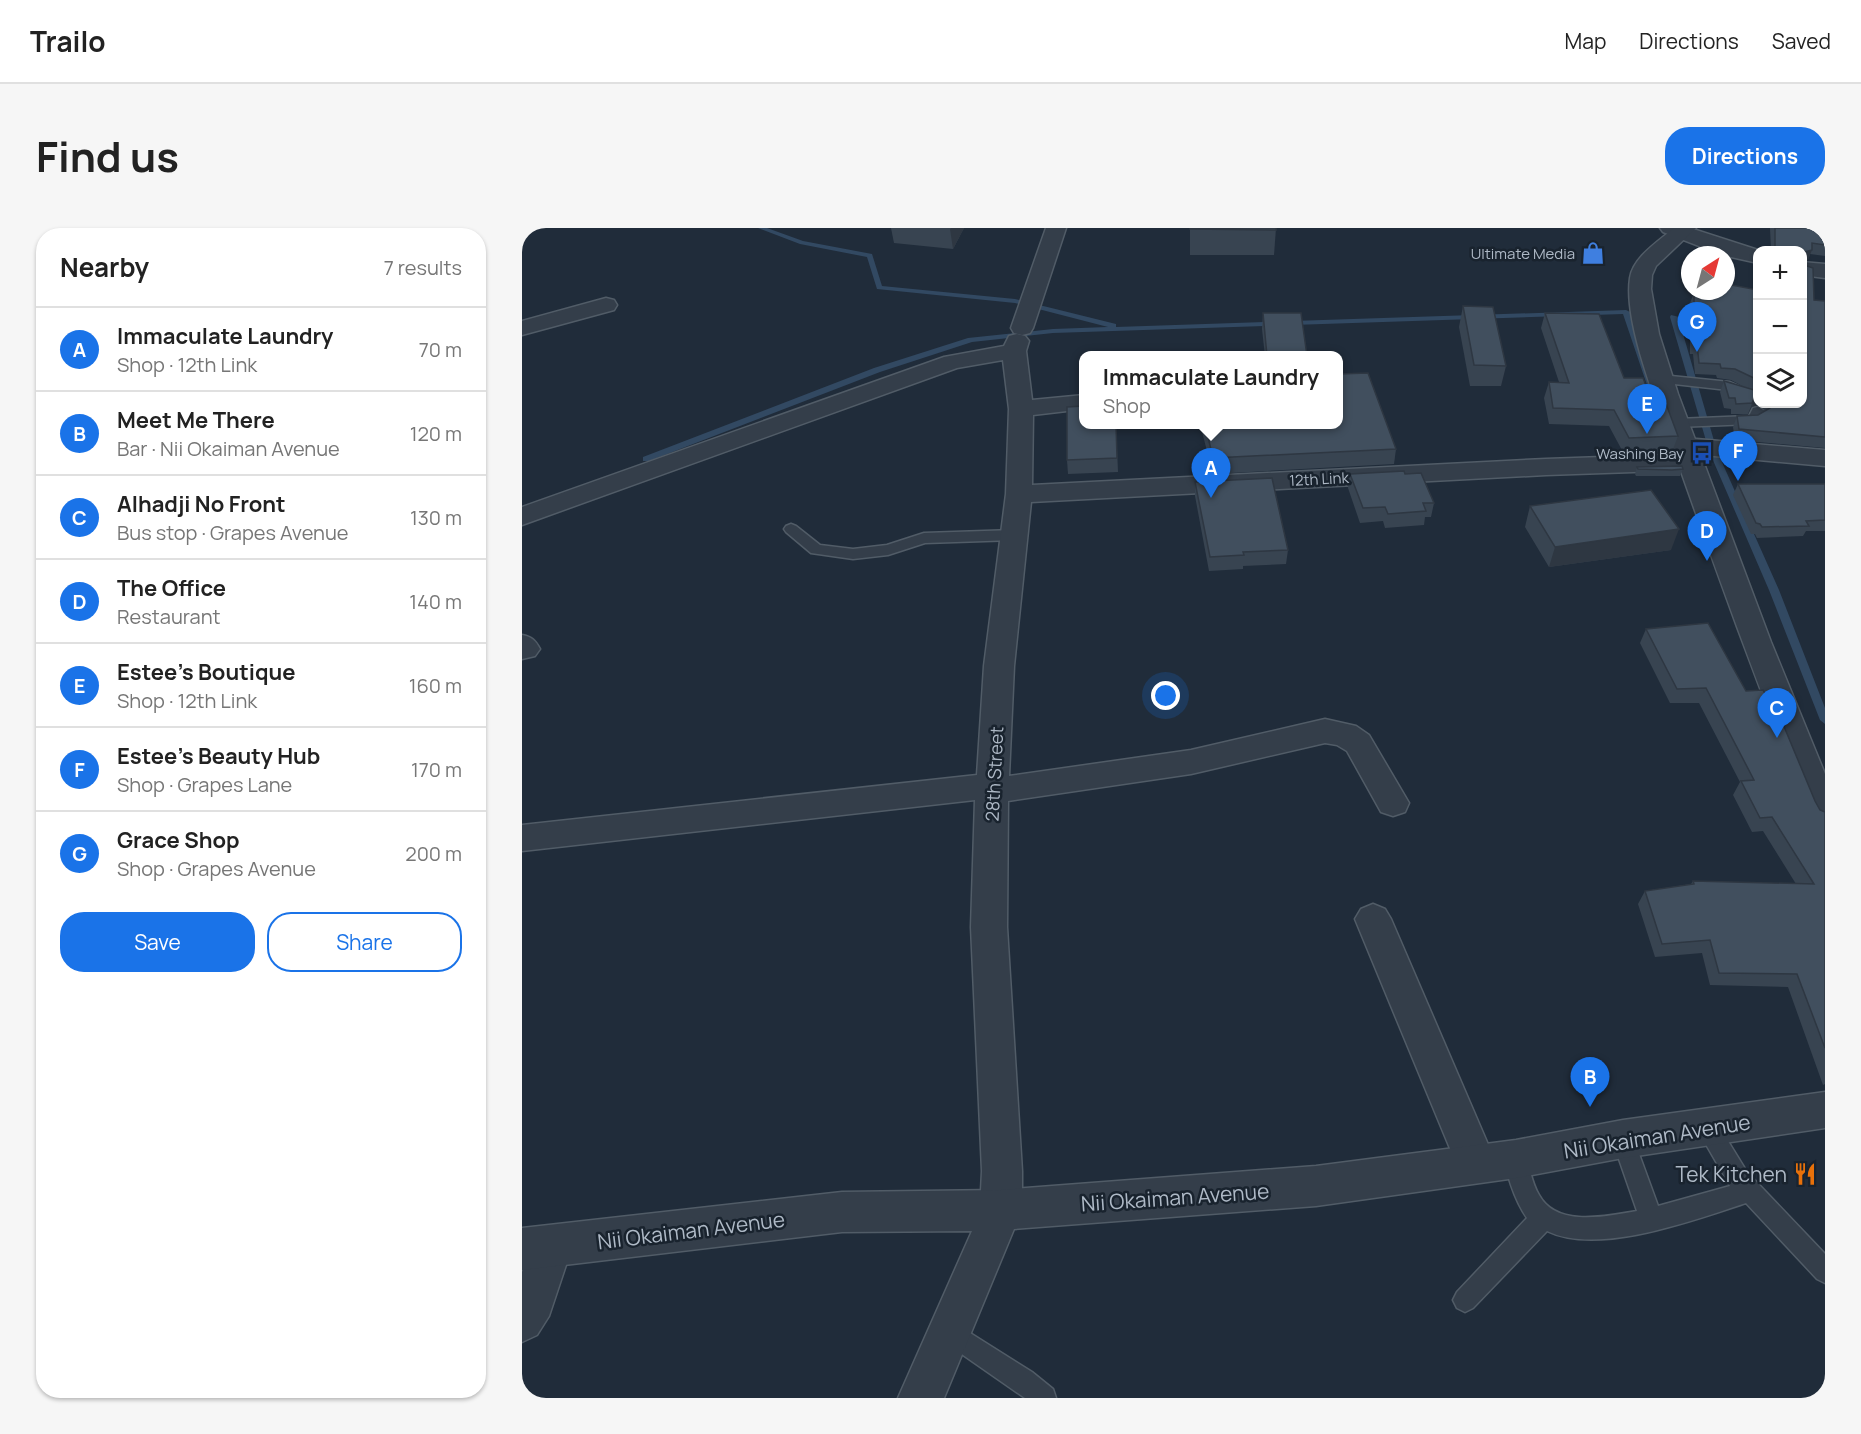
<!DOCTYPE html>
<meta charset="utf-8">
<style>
:root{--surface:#fff;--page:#f6f6f6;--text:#222;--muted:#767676;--line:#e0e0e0;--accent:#1a73e8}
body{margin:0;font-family:Manrope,sans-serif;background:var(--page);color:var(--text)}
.controls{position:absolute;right:18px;top:18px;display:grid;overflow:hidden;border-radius:12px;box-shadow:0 2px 4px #0004}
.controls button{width:54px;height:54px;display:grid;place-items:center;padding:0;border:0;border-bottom:2px solid var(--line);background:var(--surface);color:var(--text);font:30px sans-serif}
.compass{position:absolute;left:1159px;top:18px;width:54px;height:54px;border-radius:50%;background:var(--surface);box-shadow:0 2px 4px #0004;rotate:36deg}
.you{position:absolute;left:644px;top:468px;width:21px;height:21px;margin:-15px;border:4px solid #fff;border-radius:50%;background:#1a73e8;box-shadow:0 0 0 9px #1a73e833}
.badge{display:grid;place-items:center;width:39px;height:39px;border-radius:50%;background:var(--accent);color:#fff;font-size:20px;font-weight:700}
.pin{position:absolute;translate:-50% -50px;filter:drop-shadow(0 2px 3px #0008)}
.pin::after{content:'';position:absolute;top:32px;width:21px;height:18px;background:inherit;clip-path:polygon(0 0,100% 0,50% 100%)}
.popup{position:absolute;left:557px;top:123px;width:264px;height:78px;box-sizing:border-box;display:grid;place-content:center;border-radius:12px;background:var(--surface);filter:drop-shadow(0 2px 4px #0005);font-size:20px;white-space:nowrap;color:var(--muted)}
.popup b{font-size:22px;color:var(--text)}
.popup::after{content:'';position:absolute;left:50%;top:100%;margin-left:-12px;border:12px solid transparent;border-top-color:var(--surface)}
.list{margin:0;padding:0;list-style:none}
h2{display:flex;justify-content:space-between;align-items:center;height:78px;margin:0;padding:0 24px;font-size:26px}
h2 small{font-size:20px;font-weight:400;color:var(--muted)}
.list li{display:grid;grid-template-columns:39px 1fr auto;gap:18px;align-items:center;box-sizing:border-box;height:84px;padding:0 24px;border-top:2px solid var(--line)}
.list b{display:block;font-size:22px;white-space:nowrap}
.list p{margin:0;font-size:20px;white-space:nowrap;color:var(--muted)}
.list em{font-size:20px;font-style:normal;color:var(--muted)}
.actions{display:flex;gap:12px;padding:18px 24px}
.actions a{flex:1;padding:14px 0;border:2px solid var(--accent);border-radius:24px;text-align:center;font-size:21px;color:var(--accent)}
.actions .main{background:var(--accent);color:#fff}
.icon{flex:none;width:33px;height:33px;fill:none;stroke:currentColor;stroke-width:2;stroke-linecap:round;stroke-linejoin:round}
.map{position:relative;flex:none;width:1303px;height:1170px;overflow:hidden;border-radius:24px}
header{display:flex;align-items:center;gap:36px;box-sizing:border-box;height:84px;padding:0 30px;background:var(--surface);border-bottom:2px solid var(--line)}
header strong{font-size:28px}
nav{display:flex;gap:33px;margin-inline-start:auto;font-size:21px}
.intro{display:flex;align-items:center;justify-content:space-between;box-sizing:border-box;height:144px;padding:0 36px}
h1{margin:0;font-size:42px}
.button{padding:15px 27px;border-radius:24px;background:var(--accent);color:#fff;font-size:21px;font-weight:700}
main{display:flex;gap:36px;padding:0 36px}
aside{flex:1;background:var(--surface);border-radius:24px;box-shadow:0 2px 4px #0004}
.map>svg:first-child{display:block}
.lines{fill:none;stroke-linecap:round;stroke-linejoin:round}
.stream{fill:#324962;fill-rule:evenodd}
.service-casing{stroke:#515c67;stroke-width:3}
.minor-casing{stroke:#515c67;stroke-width:3}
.tertiary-casing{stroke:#515c67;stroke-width:3}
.service{fill:#343e4a;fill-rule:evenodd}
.minor{fill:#343e4a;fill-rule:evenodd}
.tertiary{fill:#343e4a;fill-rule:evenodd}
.wall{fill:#384451}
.shaded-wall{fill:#2e3742}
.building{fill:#414f5e;stroke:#2e3742;stroke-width:1.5}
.labels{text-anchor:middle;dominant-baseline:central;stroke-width:5;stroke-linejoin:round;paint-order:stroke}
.far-poi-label{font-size:15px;fill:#aeb9c6;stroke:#19232e;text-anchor:end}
.far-street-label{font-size:15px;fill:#aeb9c6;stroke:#19232e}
.street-label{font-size:18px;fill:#aeb9c6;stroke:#19232e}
.near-street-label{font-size:21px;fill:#aeb9c6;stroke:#19232e}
.near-poi-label{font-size:21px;fill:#aeb9c6;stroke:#19232e;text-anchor:end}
</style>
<header>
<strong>Trailo</strong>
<nav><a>Map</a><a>Directions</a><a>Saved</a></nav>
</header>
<div class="intro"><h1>Find us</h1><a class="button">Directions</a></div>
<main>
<aside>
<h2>Nearby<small>7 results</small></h2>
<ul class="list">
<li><span class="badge">A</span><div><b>Immaculate Laundry</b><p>Shop · 12th Link</p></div><em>70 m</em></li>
<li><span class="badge">B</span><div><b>Meet Me There</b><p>Bar · Nii Okaiman Avenue</p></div><em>120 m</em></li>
<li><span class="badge">C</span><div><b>Alhadji No Front</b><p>Bus stop · Grapes Avenue</p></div><em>130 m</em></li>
<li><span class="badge">D</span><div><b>The Office</b><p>Restaurant</p></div><em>140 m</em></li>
<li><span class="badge">E</span><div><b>Estee's Boutique</b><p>Shop · 12th Link</p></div><em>160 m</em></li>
<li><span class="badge">F</span><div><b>Estee's Beauty Hub</b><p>Shop · Grapes Lane</p></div><em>170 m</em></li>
<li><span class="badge">G</span><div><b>Grace Shop</b><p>Shop · Grapes Avenue</p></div><em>200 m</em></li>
</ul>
<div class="actions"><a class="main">Save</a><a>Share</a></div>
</aside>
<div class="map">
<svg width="1303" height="1170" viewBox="0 0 1303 1170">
<rect width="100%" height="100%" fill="#202c3a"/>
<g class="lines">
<g class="stream">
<polygon points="236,0 245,0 281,13 350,26 360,58 493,71 594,96 594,99 1104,82 1108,84 1135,163 1131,165 1127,163 1101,86 531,105 450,114 358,144 127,233 121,233 121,229 352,140 446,110 531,101 586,99 493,75 355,61 345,29 278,16"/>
<polygon points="1149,87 1186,96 1182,98 1157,92 1195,223 1257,362 1303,480 1303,496 1298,492 1247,362 1187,223 1148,89"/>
</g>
<g class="service-casing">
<g id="service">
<polygon points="1139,147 1208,154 1230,164 1223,168 1206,162 1134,154 1132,151 1134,148"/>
<polygon points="1236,179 1243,183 1242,189 1230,196 1155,199 1148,195 1155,191 1227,188 1231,180"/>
<polygon points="269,296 274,298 298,317 331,321 365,317 402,305 493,302 500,307 493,312 403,315 366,327 331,331 289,325 264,304 262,301 264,298"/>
<path d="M1185,889L1193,892L1225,944L1303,1026V1055L1295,1051L1224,975C1172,992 1076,1028 1025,1003L951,1080L943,1084L935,1080L931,1072L935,1064L1005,990C995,976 979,939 986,924L994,920L1002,924C1008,938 1009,954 1017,967C1035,1000 1085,988 1115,983L1090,911L1093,904L1101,901L1109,904L1136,978L1208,958L1174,899L1177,892Z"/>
<polygon points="429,1093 510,1144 531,1161 534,1170 503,1170 421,1113 417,1105 421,1097"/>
</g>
</g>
<g class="minor-casing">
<g id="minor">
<polygon points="524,0 544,0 511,100 508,105 500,107 492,105 489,100"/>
<polygon points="1138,0 1168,0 1236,22 1236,35 1200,27 1141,4"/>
<polygon points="1280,34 1303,36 1303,50 1280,47"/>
<polygon points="84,70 92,72 95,77 92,82 0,107 0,93"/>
<polygon points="495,106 503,108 507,113 504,123 510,172 562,167 562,181 511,187 510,257 1024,231 1168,226 1154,223 1150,218 1154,213 1163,210 1303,222 1303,238 1170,226 1178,228 1182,234 1178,240 1169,242 1024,247 509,274 492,438 487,548 669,522 803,491 834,498 847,507 887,575 883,584 871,588 859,584 825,523 815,517 803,515 669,546 486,573 485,699 500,943 500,982 494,996 479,1002 464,996 458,982 460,943 449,699 453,572 0,623 0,597 455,547 462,438 484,266 487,181 481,132 435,140 0,297 0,279 422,129 482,118 487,108"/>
<path d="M0,407C10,409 13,412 18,421L13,428L0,431Z"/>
<polygon points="851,676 863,681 869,691 974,935 968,949 954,954 940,949 934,935 833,691 839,681"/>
<polygon points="29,998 44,1004 50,1019 27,1088 15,1107 0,1114 0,1044 14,1004"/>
</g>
</g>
<g class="tertiary-casing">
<g id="tertiary">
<path d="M1152,0H1174L1134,38L1130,47L1129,61L1137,106L1156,166L1249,414L1303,546V599L1291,595L1286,586C1240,468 1196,349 1154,229C1138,184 1101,96 1108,50C1111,29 1137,13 1152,0Z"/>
<polygon points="1303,864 1303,900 1101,930 994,950 794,978 492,1001 422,1170 376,1170 450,1003 320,1004 0,1042 0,1000 320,964 479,962 794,938 994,912 1101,892"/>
</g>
</g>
<use href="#service" class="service"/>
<use href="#minor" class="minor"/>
<use href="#tertiary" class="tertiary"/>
</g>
<g class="wall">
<polygon points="369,0 442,0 431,21 372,15"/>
<polygon points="668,0 754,0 752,27 668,27"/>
<polygon points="1248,0 1303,0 1303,28 1288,26 1286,32 1282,33 1282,37 1292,72 1303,73 1303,220 1213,212 1211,199 1215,188 1236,187 1244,183 1236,177 1229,179 1226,186 1209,186 1209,181 1202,180 1198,164 1202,153 1226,161 1209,152 1195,150 1194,147 1173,146 1171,126 1168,126 1168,75 1172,65 1196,68 1236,62 1236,176 1281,176 1281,22 1249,22"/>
<polygon points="941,78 984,138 979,158 948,158 937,99"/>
<polygon points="741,85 784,126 785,128 743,128 740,101"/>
<polygon points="1023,85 1130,173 1156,208 1150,224 1102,226 1087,198 1027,196 1022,170 1027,154 1037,154 1019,100"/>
<polygon points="594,196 596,244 546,246 545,232"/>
<polygon points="678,196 816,196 874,221 872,236 691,246"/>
<polygon points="1115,239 1161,241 1158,248 1114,248 1113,246"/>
<polygon points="828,246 883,246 912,275 909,289 903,289 902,297 863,300 861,293 838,295 826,260"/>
<polygon points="673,254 766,322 764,336 721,338 721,341 687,343 673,268"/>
<polygon points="1216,256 1303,256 1303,303 1284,303 1281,308 1235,310 1233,306 1229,306 1211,267"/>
<polygon points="1008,278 1149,322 1027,339 1003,299"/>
<polygon points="1124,401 1224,463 1298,582 1303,584 1303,856 1301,857 1266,759 1188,757 1180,725 1133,729 1116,676 1123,663 1169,656 1171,653 1274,656 1241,603 1230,604 1211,567 1218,554 1177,475 1148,475 1118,415"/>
</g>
<g class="shaded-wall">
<polygon points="429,0 442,0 431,21 428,1"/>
<polygon points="1290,22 1286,32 1281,33 1282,24"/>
<polygon points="1233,168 1236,168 1236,177 1229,179 1226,186"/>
<polygon points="1157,301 1149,322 1027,339 1033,319"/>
</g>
<g class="building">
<polygon points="668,0 754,0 754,2 668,1"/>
<polygon points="1253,0 1303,0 1303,17 1290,15 1290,22 1282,24 1282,37 1291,40 1292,72 1303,73 1303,209 1217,201 1215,188 1236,187 1248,180 1249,176 1281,176 1281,22 1253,22"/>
<polygon points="1204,56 1236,62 1236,152 1213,141 1199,140 1198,136 1177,135 1175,116 1172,115 1172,65 1196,68 1198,63 1204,63"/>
<polygon points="941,78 971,79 984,138 952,137"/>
<polygon points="741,85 779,85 785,128 745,128"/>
<polygon points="1023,85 1077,86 1102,150 1121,150 1130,173 1143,173 1156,208 1107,210 1092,182 1031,180 1027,154 1047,155"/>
<polygon points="846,145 874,221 691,230 683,196 816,196 816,146"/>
<polygon points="1202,153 1232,162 1236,160 1236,168 1233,168 1230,175 1214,176 1213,170 1207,170"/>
<polygon points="561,178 561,196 594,196 595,230 545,232 545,179"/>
<polygon points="1160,238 1161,241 1150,242 1116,241 1115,239"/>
<polygon points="882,243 883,246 899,245 912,275 901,275 904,283 866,286 863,279 841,280 828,246"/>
<polygon points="750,250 766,322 721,324 722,327 688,329 673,254"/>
<polygon points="1216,256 1303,256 1303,292 1284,293 1287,298 1240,299 1238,296 1234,295"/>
<polygon points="1129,262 1157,301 1033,319 1008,278"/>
<polygon points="1186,395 1224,463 1241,462 1253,484 1256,484 1293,573 1298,582 1303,584 1303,820 1275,746 1197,745 1188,712 1140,716 1123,663 1172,656 1171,653 1292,656 1250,589 1238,590 1219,553 1232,552 1184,460 1155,461 1124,401"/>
</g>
<defs>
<g id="shop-bare" transform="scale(1.8)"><path d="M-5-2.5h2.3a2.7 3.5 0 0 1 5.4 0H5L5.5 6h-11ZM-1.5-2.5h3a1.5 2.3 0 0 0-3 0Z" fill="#3f7fe0" stroke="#19232e" stroke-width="2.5" paint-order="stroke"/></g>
<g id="bus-bare" transform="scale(1.8)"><path d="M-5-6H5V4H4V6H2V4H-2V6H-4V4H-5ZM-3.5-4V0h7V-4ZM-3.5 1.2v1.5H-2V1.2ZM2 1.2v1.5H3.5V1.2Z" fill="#1a4fb4" stroke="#19232e" stroke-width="2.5" paint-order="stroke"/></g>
<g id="restaurant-bare" transform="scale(1.8)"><path d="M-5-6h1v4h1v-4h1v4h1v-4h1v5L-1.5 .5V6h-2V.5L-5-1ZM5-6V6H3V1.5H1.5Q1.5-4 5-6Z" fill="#e8710a" stroke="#19232e" stroke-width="2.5" paint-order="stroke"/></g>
</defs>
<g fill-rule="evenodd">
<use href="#shop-bare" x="1071" y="25"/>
<use href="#bus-bare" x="1180" y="225"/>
<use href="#restaurant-bare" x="1283" y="946"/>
</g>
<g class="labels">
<g class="far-poi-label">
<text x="1053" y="25">Ultimate Media</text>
<text x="1162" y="225">Washing Bay</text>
</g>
<g class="far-street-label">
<text transform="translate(797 251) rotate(-3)">12th Link</text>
</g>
<g class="street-label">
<text transform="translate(472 546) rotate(-87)">28th Street</text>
</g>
<g class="near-street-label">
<text transform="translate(1135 908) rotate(-9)">Nii Okaiman Avenue</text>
<text transform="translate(653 969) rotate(-4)">Nii Okaiman Avenue</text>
<text transform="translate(169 1002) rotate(-7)">Nii Okaiman Avenue</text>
</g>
<g class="near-poi-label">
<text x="1265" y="946">Tek Kitchen</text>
</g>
</g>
</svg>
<div class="controls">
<button>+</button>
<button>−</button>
<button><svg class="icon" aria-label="layers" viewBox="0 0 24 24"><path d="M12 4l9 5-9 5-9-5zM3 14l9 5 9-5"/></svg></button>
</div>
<svg class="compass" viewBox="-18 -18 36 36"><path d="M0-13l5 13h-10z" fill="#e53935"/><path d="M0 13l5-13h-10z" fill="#767676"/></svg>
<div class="you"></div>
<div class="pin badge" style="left:689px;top:270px">A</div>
<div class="popup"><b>Immaculate Laundry</b>Shop</div>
<div class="pin badge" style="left:1068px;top:879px">B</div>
<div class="pin badge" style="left:1255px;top:510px">C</div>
<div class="pin badge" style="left:1185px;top:333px">D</div>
<div class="pin badge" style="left:1125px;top:206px">E</div>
<div class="pin badge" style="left:1216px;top:253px">F</div>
<div class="pin badge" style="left:1175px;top:124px">G</div>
</div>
</main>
